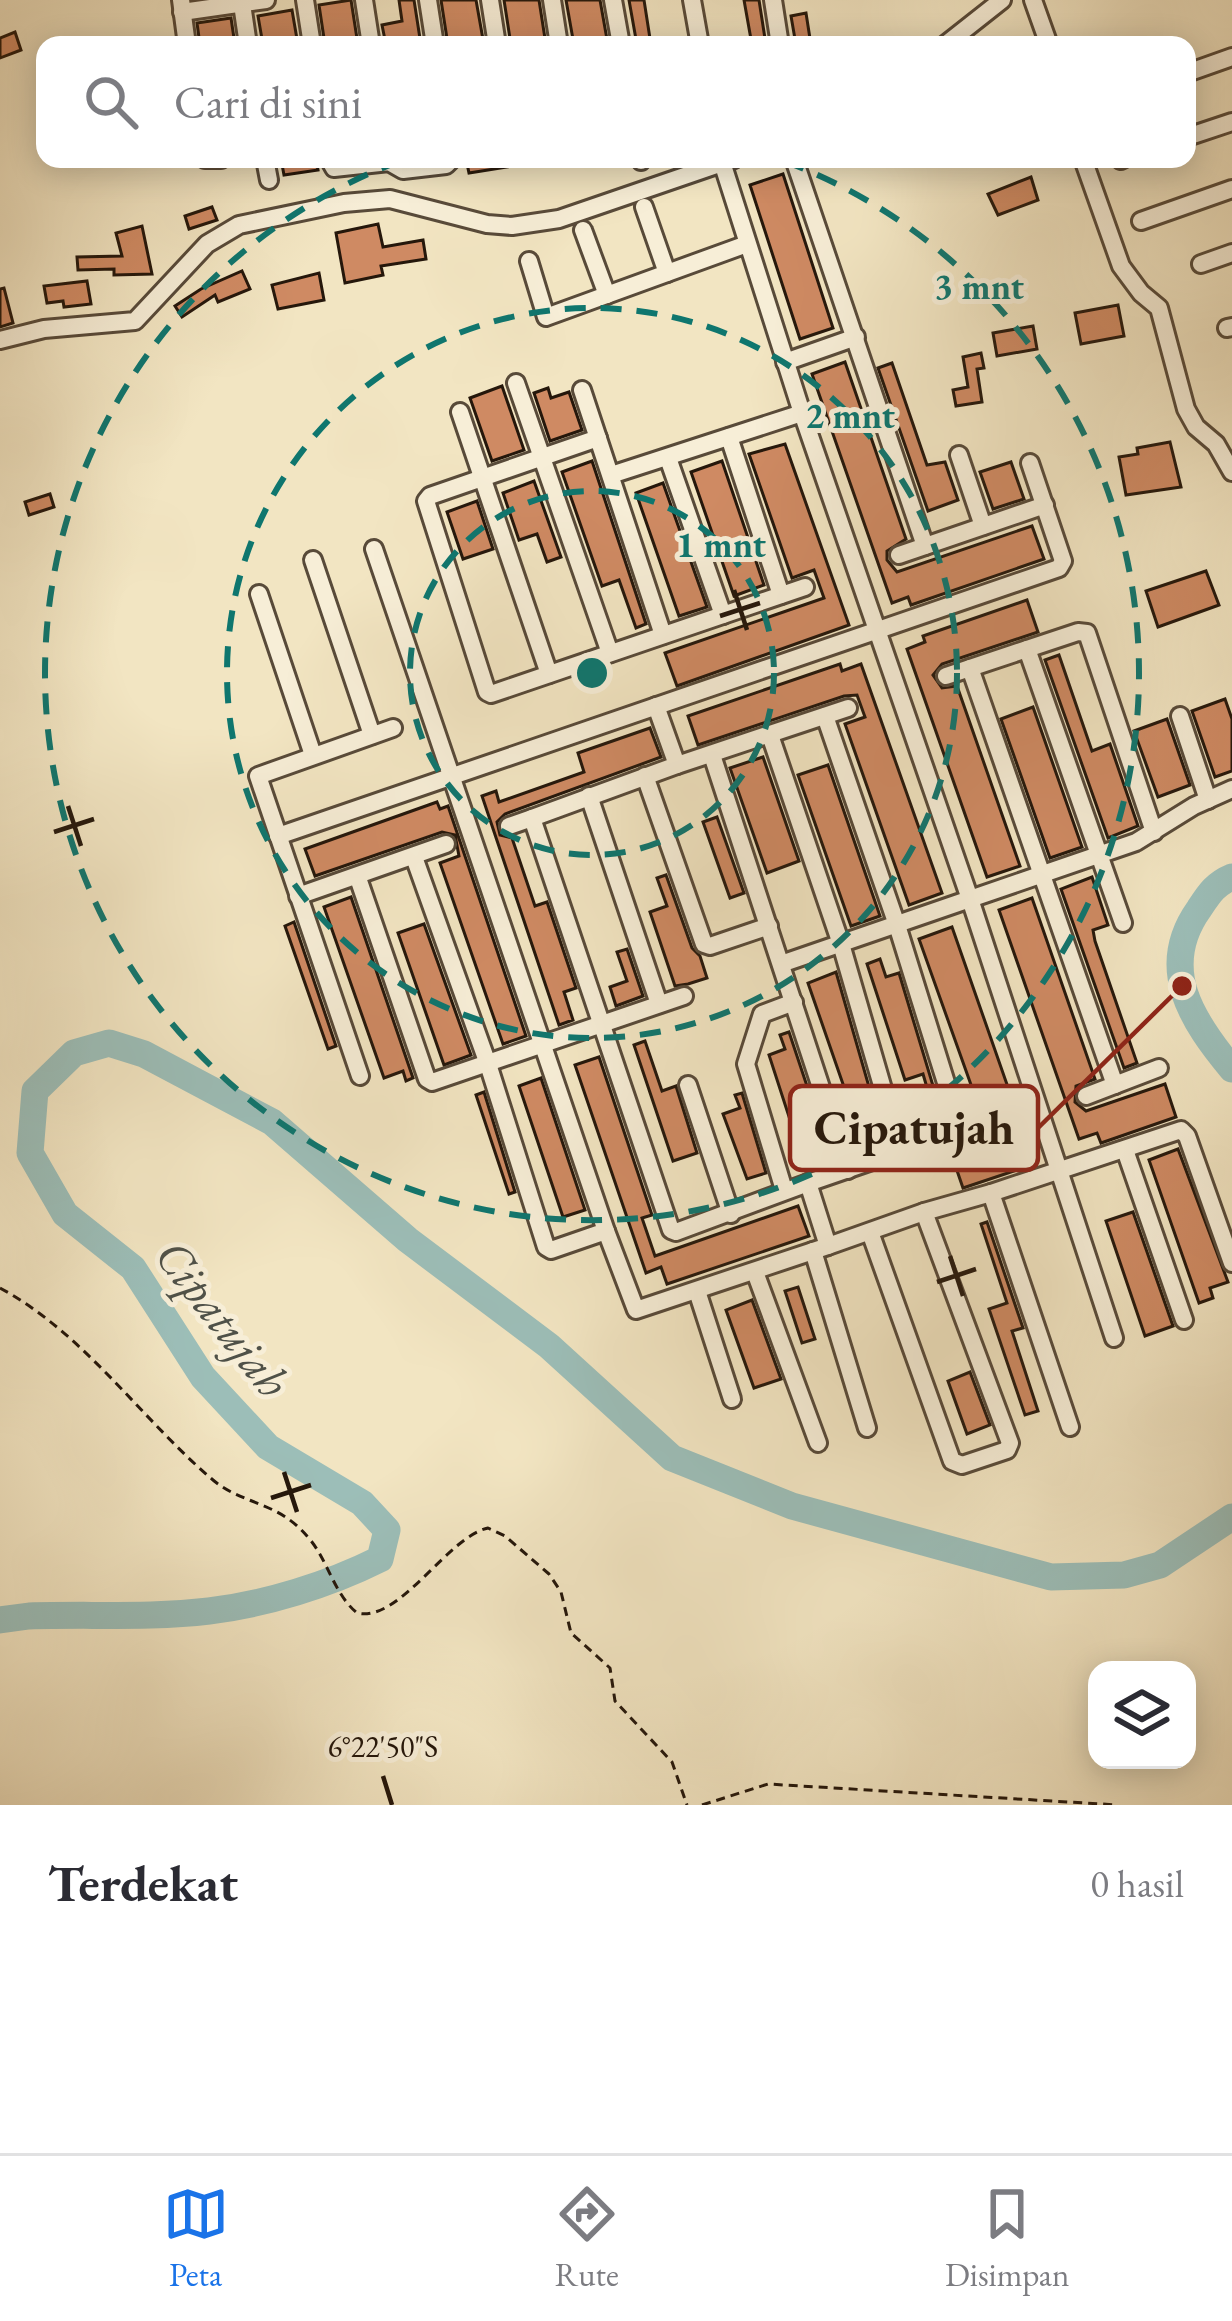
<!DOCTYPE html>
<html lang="id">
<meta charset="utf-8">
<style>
:root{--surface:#fff;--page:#f7f7f7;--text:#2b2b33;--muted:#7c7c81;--line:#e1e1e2;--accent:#1a73e8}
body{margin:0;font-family:"EB Garamond",serif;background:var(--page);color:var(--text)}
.controls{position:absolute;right:36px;bottom:36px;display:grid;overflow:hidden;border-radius:24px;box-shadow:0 6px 30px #0003}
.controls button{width:108px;height:108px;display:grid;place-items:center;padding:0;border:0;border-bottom:3px solid var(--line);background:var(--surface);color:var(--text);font:60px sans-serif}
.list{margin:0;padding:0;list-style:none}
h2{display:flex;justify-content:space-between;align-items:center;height:156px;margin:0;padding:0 48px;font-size:51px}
h2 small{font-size:39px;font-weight:400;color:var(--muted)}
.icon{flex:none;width:66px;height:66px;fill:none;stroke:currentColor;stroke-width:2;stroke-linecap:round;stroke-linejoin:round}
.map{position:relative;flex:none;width:1232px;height:1805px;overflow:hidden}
.search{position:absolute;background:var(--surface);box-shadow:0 6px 30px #0003;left:36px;right:36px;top:36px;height:132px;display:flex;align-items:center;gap:30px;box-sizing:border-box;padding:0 42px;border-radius:24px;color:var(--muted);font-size:45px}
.sheet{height:348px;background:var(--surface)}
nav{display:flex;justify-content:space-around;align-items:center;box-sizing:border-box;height:168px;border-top:3px solid var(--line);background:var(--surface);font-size:33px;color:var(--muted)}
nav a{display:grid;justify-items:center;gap:6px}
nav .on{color:var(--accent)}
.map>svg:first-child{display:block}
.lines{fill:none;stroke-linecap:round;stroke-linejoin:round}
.river{stroke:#9cbeb8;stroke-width:27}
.building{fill:#cf8a63;stroke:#25170b;stroke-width:3}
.minor-casing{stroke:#584a39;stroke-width:22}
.path{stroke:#25170b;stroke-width:3;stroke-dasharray:9 6;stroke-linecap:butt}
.minor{stroke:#f7eed7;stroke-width:16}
.ticks{fill:none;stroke:#25170b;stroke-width:4.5}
.ring{fill:none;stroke:#0f766e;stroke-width:6;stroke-dasharray:21 15}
.labels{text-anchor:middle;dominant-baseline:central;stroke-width:10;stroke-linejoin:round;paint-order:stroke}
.water-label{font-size:48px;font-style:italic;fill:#4f5148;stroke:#f7eed7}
.ticks-label{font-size:30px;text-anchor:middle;fill:#25170b;stroke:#f7eed7;stroke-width:10;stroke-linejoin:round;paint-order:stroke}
.centre{fill:#0f766e;stroke:#f7eed7;stroke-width:6}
.ring-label{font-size:36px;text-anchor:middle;font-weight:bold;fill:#0f766e;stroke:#f7eed7;stroke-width:10;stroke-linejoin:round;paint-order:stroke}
.leader{fill:none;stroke:#8f2418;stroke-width:4.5}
.callout-dot{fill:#8f2418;stroke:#f7eed7;stroke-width:4.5}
.callout{fill:#f7eed7;stroke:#8f2418;stroke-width:4.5}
.callout-label{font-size:48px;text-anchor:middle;font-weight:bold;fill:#25170b}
</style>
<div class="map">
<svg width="1232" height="1805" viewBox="0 0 1232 1805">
<rect width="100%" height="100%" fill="#f2e5c2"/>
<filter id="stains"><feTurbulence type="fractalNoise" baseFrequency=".00167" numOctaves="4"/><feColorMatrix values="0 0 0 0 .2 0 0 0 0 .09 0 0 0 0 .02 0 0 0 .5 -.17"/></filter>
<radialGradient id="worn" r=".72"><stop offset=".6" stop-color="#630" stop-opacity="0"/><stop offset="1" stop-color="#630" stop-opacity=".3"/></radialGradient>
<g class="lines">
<g class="river">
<path d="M1232,877C1215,884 1209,894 1199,909C1157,968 1192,1021 1232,1069"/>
<path d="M0,1620L29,1616C88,1614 150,1618 209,1611C266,1604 328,1585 380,1559L387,1530L362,1503L268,1447L203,1377L133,1268L65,1214L30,1153L35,1091L74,1053L109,1043L144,1054L272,1122L408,1240L549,1346L672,1458L792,1506L1051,1577L1124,1575L1160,1565L1232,1517"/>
</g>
</g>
<g class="building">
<polygon points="351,0 358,45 325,45 319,5"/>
<polygon points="399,0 414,0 421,45 386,45 382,25 402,21"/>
<polygon points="441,0 476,0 484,45 448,45"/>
<polygon points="504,0 539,0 546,45 511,45"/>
<polygon points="566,0 600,0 608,45 574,45"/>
<polygon points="629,0 644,0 651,45 637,45"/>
<polygon points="744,0 759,0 766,45 752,45"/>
<polygon points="292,10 298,45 263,45 258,16"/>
<polygon points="806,13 811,45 796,45 791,16"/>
<polygon points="231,18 235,45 200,45 197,23"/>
<polygon points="15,32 21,50 0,58 0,38"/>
<polygon points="281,159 316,159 318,170 284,175"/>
<polygon points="466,159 512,159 513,166 469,173"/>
<polygon points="783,174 833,328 800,339 750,185"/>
<polygon points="1031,177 1038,200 998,215 988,194"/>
<polygon points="212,207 217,220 189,229 185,216"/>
<polygon points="378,224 383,247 423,240 426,259 381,266 383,275 345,283 336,233"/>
<polygon points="142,226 152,274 114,275 114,269 78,270 77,257 122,256 116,233"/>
<polygon points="242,271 250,289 218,302 215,295 182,317 175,306 201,289"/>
<polygon points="319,273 324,300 278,309 272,285"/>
<polygon points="87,281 91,304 64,307 63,301 47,303 44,286"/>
<polygon points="4,288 13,323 0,327 0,289"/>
<polygon points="1118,305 1124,336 1081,344 1075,313"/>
<polygon points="1033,326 1037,349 997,356 993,333"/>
<polygon points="981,353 984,368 977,369 982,402 956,406 953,390 968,387 963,357"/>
<polygon points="845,362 906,539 887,551 887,560 897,572 1032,526 1044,559 911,605 908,597 892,603 812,374"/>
<polygon points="892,363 927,465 945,462 958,500 928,511 878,368"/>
<polygon points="502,386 524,450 492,461 470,398"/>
<polygon points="548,388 551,398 569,392 582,430 550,441 534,393"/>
<polygon points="1170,442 1181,487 1126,495 1119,457 1138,454 1137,448"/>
<polygon points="785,444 849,625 677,686 665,653 824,598 814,570 792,578 749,454"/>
<polygon points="592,461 646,624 636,628 619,580 602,586 562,472"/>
<polygon points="722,461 764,585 734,596 691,472"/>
<polygon points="1011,462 1024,499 993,509 980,472"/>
<polygon points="534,481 561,557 547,562 537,534 519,540 503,493"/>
<polygon points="663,483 707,607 679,616 636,493"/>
<polygon points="50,494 54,507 29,515 25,502"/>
<polygon points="477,501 493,549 463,559 447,512"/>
<polygon points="1206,571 1219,605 1158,627 1146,591"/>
<polygon points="1027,600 1038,632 942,664 933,675 942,688 957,686 1020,866 987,877 907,649 925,642 923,636"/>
<polygon points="1059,655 1092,751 1110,744 1138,826 1108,838 1045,660"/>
<polygon points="840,664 842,671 861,664 942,893 909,905 845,724 865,717 857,695 844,696 698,745 688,716"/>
<polygon points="1225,699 1232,719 1232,771 1215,777 1192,711"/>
<polygon points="1033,707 1082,847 1050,858 1001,719"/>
<polygon points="1167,719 1190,785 1158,797 1134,731"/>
<polygon points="650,728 661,757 505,814 497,822 500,835 512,838 535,906 547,902 576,988 564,992 573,1020 559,1025 482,796 496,791 499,802 584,772 578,753"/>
<polygon points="763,757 799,861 767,873 730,768"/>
<polygon points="828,765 880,916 851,926 798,775"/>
<polygon points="437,802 440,809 448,806 526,1036 503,1044 440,863 459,856 455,835 442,832 315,876 305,849"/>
<polygon points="717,817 744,893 730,898 703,822"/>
<polygon points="666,875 692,948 700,956 707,978 688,984 675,986 650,912 667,906 657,878"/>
<polygon points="1092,877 1108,925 1093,930 1095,941 1137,1063 1124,1068 1061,889"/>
<polygon points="351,897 413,1078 406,1081 403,1071 384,1078 324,907"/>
<polygon points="1032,898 1095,1079 1076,1086 1075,1102 1086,1111 1165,1084 1176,1117 1101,1143 1097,1133 1079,1139 999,910"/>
<polygon points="294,922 336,1046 328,1049 285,926"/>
<polygon points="424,924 471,1055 444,1065 398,933"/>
<polygon points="952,927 1032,1156 1017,1161 1020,1169 963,1188 952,1156 1010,1136 1002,1113 995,1115 980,1110 919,939"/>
<polygon points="627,949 643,996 616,1006 610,987 627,981 617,952"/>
<polygon points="880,959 886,977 899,973 934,1089 928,1091 923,1074 905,1080 867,964"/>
<polygon points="836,972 882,1132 862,1139 808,983"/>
<polygon points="789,1032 829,1152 803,1160 769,1055 785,1049 780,1035"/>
<polygon points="645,1041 662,1091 676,1086 697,1153 673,1161 634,1045"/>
<polygon points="599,1057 652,1215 642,1218 655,1256 798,1206 809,1236 667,1284 661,1267 646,1273 575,1065"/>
<polygon points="541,1078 585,1210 563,1217 519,1086"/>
<polygon points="484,1092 515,1192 509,1194 476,1095"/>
<polygon points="742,1093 766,1173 747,1179 723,1114 740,1108 735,1095"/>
<polygon points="1178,1149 1228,1282 1210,1288 1213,1298 1199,1303 1149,1160"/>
<polygon points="1133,1212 1173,1326 1145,1336 1106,1221"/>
<polygon points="987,1222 1023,1328 1012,1331 1038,1411 1025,1415 989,1309 1007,1303 981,1224"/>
<polygon points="798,1287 815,1339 802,1343 785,1291"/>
<polygon points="752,1300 781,1379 754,1388 726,1310"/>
<polygon points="970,1372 990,1425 967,1434 948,1381"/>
</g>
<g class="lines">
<g class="minor-casing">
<g id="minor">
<polyline points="181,0 187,45"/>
<polyline points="305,0 312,45"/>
<polyline points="364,0 371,45"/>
<polyline points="428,0 435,45"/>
<polyline points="490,0 497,45"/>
<polyline points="552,0 559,45"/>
<polyline points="613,0 621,45"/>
<polyline points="692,0 700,45"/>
<polyline points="773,0 780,45"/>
<polyline points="1033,0 1049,45"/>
<polyline points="242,4 248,45"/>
<polyline points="182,12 266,0"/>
<polyline points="945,45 1002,0"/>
<polyline points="1187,73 1232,57"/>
<polyline points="1187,137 1232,122"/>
<polyline points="205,159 221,159"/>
<polyline points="265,159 269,180"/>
<polyline points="329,159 334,168 389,162 403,170 446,165 452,159"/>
<polyline points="641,159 641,161"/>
<polyline points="721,159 802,413 970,899 1136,842 1194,806 1232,789"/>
<polyline points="1083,159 1121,266 1141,293 1159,308 1186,409 1196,427 1216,444 1232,472"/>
<polyline points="1121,160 1123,159"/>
<polyline points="795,162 925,546"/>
<polyline points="644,207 667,273"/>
<polyline points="1141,221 1232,189"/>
<polyline points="583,230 607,295"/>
<polyline points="529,261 546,317 747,244"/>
<polyline points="1201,264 1232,253"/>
<polyline points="1227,328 1232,327"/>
<polyline points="0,340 44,329 135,321 207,244 239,225 344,203 390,199 487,224 512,226 559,219 734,159"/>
<polyline points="785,362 856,337"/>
<polyline points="516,383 610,653"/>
<polyline points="582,390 663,635"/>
<polyline points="460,412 549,674"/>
<polyline points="729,437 781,595"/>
<polyline points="598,438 430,496 426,501 487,692 491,694 805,587"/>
<polyline points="959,455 983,526"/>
<polyline points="668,458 723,615"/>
<polyline points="611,475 802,413"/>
<polyline points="374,549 606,1231 551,1250 546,1247 488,1064 414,857"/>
<polyline points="899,555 1045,505"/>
<polyline points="313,560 372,735"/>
<polyline points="259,594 313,755"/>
<polyline points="1027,649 1123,923"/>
<polyline points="970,668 1115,1085"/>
<polyline points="946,676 1078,632 1087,633 1154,832"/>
<polyline points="825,716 897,925 961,1131"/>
<polyline points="1180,716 1208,800"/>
<polyline points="770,735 841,944 901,1151"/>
<polyline points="712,755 848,1170"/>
<polyline points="677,765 848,708"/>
<polyline points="645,776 704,944 710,946 769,926"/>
<polyline points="589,796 659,1004"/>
<polyline points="509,826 532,818"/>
<polyline points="278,836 1059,568 1063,561 1030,463"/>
<polyline points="358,878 427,1079 432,1082 684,996"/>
<polyline points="298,896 446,844"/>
<polyline points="781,964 970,899 1114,1338"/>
<polyline points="360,1076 258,776 393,728"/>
<polyline points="688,1085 731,1214"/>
<polyline points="1086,1096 1159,1068"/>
<polyline points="1125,1150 1184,1320"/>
<polyline points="808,1183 985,1122"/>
<polyline points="784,1190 746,1064 762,1014 794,1002"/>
<polyline points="606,1231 636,1310 828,1246 808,1183 676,1232 671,1230 534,824 532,818 677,765 656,706"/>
<polyline points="870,1232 952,1461 962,1465 1007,1450 1010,1443 924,1212 991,1193"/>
<polyline points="828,1246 924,1212"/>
<polyline points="813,1251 867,1428"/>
<polyline points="755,1272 818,1443"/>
<polyline points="697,1291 732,1399"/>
<polyline points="1070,1427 991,1193 1181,1130 1187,1136 1232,1263"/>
</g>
</g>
<g class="path">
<path d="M0,1288C85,1334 141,1419 213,1480C243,1505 277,1501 307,1536C328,1559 333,1593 357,1613C400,1623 447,1537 488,1528L505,1536L549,1574L561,1592L571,1633L610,1668L615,1701L672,1762L687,1805"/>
<polyline points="702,1805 768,1784 1118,1805"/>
</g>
<use href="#minor" class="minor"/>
</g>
<path class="ticks" d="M734,590L747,630M720,616L760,603M68,806L81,846M54,832L94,819M950,1256L963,1296M937,1282L976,1269M284,1472L297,1512M271,1498L311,1485M383,1776L392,1805"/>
<g class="ring">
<circle cx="592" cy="673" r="182"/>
<circle cx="592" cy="673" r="365"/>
<path d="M784 161A547 547 0 1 1 400 161"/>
</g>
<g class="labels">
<g class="water-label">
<text transform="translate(223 1318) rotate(52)">Cipatujah</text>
</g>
</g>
<g class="ticks-label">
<text x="383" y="1757">6°22'50"S</text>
</g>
<circle cx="592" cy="673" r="18" class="centre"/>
<g class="ring-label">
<text x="979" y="299">3 mnt</text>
<text x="850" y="428">2 mnt</text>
<text x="721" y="557">1 mnt</text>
</g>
<path class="leader" d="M1182 986L1038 1128"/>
<circle class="callout-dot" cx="1182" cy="986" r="12"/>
<rect class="callout" x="790" y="1086" width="248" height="84" rx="12"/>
<g class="callout-label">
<text x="914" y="1144">Cipatujah</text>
</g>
<rect width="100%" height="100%" filter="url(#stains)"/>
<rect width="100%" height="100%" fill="url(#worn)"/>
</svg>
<div class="controls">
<button><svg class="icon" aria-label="layers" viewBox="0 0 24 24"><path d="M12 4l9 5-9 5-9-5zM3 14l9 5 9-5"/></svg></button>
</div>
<div class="search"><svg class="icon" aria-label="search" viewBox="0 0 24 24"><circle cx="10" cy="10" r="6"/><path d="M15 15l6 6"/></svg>Cari di sini</div>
</div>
<section class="sheet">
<h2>Terdekat<small>0 hasil</small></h2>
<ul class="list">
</ul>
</section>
<nav>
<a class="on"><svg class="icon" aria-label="map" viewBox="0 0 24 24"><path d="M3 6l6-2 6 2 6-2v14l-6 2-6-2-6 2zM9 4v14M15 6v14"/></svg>Peta</a>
<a><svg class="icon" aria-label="directions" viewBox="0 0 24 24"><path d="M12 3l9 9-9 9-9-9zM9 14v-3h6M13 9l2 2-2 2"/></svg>Rute</a>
<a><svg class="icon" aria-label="saved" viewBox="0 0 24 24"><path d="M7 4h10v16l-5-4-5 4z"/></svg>Disimpan</a>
</nav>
